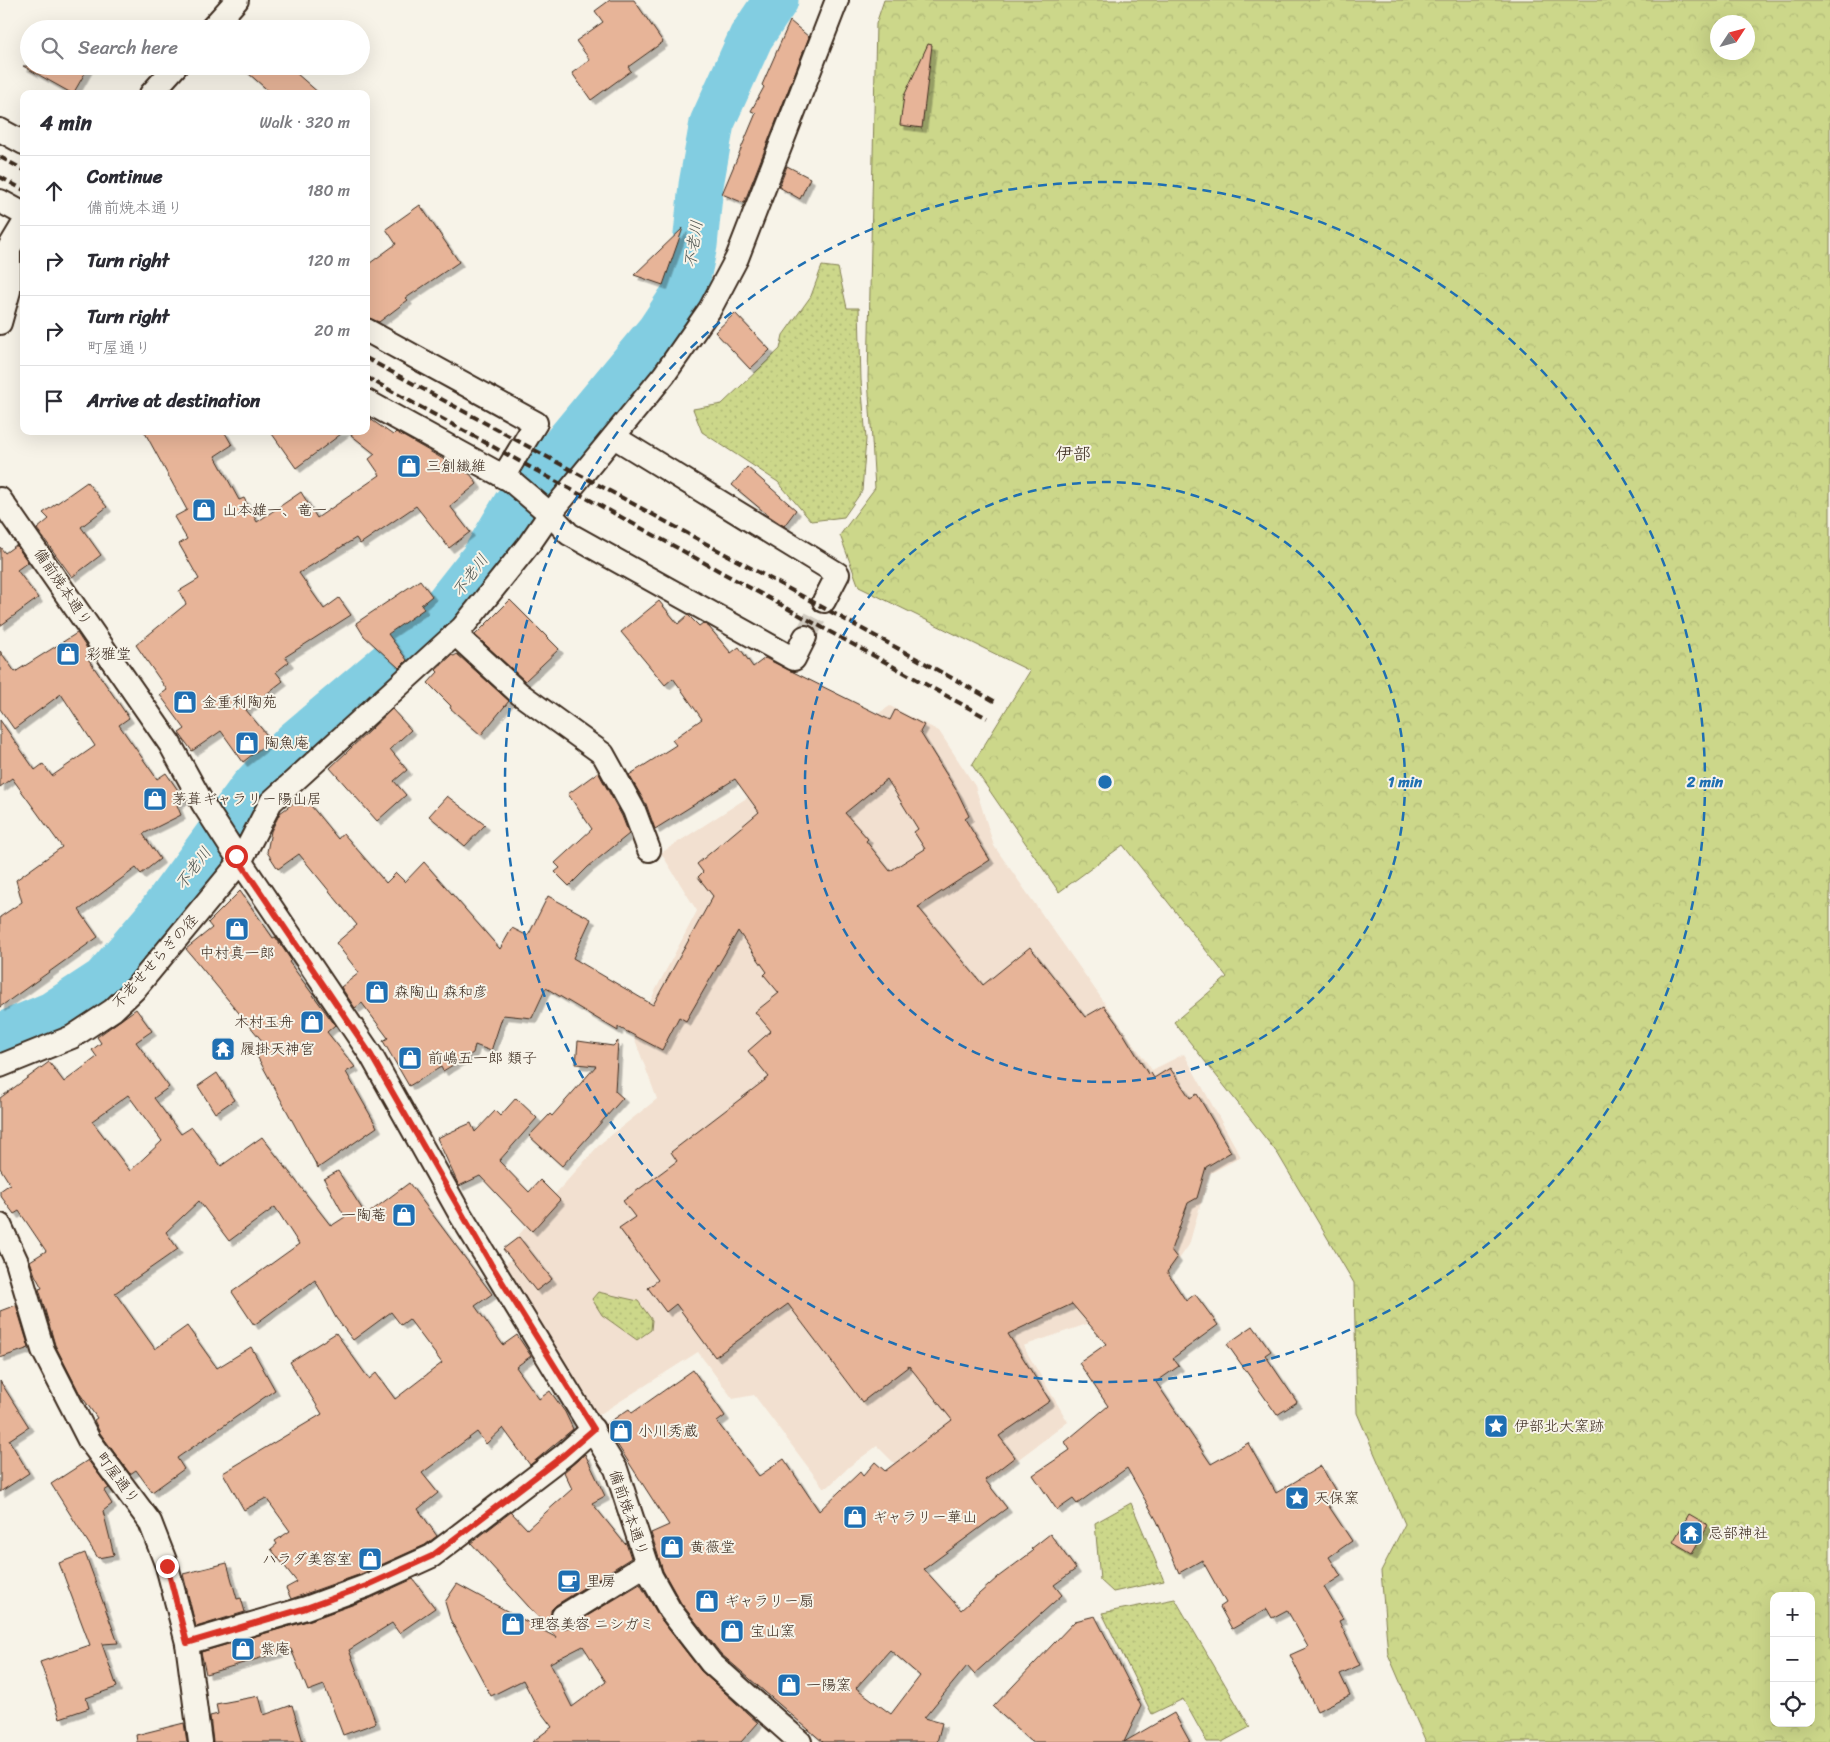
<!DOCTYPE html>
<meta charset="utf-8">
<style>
:root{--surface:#fff;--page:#f7f7f7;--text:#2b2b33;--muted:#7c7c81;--line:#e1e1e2}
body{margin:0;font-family:Sriracha,"Klee One",sans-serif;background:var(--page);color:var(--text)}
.controls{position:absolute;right:15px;bottom:15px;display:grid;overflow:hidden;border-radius:10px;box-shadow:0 5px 20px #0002}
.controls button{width:45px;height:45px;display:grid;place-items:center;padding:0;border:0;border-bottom:1px solid var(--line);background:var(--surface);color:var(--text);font:25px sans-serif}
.compass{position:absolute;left:1710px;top:15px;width:45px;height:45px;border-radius:50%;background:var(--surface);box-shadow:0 5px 20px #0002;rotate:54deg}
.stop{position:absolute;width:15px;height:15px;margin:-11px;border:4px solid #d93025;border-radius:50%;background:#fff}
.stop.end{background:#d93025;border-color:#fff;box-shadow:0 1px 5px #0008}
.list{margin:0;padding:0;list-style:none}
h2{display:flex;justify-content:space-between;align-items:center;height:65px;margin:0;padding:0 20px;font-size:21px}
h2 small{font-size:16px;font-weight:400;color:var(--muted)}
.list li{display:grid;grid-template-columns:32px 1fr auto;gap:15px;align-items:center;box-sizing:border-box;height:70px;padding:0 20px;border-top:1px solid var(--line)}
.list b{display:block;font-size:19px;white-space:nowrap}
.list p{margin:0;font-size:16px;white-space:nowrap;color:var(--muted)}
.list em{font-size:16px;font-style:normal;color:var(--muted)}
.icon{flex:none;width:28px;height:28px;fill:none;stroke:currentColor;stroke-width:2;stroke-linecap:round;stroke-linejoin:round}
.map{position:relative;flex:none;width:1830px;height:1742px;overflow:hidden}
.search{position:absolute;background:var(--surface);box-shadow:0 5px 20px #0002;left:20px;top:20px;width:350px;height:55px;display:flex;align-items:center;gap:12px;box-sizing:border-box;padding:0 18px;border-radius:28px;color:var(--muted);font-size:19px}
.panel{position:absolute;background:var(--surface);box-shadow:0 5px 20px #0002;left:20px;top:90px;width:350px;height:345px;border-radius:10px}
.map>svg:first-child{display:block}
.built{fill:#f2e0d0}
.grass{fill:url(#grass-dots);stroke:#848054}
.forest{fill:url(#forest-crowns);stroke:#848054;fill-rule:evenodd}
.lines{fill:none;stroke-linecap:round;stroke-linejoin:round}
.river{stroke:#82cde1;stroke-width:45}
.building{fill:#e7b498;stroke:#3b2a1e;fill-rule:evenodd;filter:url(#shadow)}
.minor-tunnel{stroke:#d1cbc0;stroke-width:22;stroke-dasharray:22 11;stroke-linecap:butt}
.minor-casing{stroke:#3b2a1e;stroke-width:26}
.minor{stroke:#f7f3e8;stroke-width:22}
.rail{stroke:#3b2a1e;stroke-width:4;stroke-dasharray:8 4;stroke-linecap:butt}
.route{stroke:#d93025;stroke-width:6}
.ring{fill:none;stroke:#1f6fb2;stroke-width:2.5;stroke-dasharray:9 6}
.labels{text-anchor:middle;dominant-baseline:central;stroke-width:4;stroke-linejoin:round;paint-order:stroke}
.poi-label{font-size:15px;fill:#3b2a1e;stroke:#f7f3e8;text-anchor:start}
.street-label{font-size:15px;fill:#3b2a1e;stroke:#f7f3e8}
.water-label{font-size:16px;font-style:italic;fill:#4d534f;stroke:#f7f3e8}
.quarter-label{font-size:18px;fill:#3b2a1e;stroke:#f7f3e8}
.centre{fill:#1f6fb2;stroke:#f7f3e8;stroke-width:2.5}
.ring-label{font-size:15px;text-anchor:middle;font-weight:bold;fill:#1f6fb2;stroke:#f7f3e8;stroke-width:4;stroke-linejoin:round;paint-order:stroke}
</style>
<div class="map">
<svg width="1830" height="1742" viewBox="0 0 1830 1742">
<defs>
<pattern id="grass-dots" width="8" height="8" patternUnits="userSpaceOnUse" patternTransform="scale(1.25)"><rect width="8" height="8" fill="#ccd78a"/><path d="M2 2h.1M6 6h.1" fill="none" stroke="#b0b977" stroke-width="1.8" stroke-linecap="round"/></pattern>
<pattern id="forest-crowns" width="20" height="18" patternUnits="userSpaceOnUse" patternTransform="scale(1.25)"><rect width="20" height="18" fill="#ccd78a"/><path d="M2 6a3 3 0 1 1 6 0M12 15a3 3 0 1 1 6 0" fill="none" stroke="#b0b977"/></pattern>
<filter id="shadow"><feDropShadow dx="4.5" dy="4.5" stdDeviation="0" flood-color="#0004"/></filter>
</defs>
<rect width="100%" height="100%" fill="#f7f3e8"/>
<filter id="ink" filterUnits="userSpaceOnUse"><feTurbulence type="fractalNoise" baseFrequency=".02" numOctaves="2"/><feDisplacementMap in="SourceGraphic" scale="10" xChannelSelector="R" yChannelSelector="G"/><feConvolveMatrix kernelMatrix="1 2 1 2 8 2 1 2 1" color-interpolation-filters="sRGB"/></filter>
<g filter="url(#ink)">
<polygon class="built" points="890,706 939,731 975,786 994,846 1152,1070 1184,1054 1241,1157 1209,1174 1189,1245 1148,1303 1023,1346 1068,1422 947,1513 942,1511 877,1446 850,1466 828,1487 823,1487 754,1395 733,1399 698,1352 597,1416 503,1266 523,1250 515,1239 600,1144 657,1099 634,1037 654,993 697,911 661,853"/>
<g class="grass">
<polygon points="822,266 838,268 847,308 859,308 861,380 866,439 862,491 844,517 811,521 778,482 702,432 693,409 722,404 780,349 783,335 811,296"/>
<polygon points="598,1292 638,1301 652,1320 651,1330 637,1340 602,1315 592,1299"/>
<polygon points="1131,1503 1164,1581 1113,1592 1100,1580 1095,1523"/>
<polygon points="1175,1599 1250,1727 1222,1742 1207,1742 1183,1699 1152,1714 1102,1613"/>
</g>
<path class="forest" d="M884,0H1830V1742H1426L1388,1654L1381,1571L1405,1524L1357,1413L1354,1283L1278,1154L1174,1022L1227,977L1123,845L1059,892L972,765L1030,671L859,587L840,535L875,488L868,378L876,24ZM1718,22H1748V52H1718ZM1774,1596H1811V1723H1774Z"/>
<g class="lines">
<polyline class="river" points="0,1036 52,1014 104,980 155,920 252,788 295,743 423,635 483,559 515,505 659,331 685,292 695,245 701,185 712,123 751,37 776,0"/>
</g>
<g class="building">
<polygon points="610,0 634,0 663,42 628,67 631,71 591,100 572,73 590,60 576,41 603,22 595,11"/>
<polygon points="790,21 809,37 744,203 722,194 756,113 751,111 764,87 762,85"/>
<polygon points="928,44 932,45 922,128 900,125 904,96"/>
<polygon points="23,66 89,66 73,94"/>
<polygon points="240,66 288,66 320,94 272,94"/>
<polygon points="787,166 810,178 800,199 779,187"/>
<polygon points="420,205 459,262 406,298 408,300 379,322 366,317 366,266 396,244 386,229"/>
<polygon points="683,228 663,285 634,275"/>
<polygon points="735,313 770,350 750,369 715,332"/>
<polygon points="366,416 393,435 396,432 471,475 477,484 450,506 470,532 449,548 416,506 360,544 356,538 299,573 324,609 339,598 351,615 285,657 289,662 276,672 283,681 246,710 271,740 243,762 221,731 192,751 179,733 185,729 160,695 167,690 136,645 186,604 179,591 199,579 179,544 187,539 174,517 187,510 144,431 224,431 232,445 215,456 239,500 244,498 257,522 301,492 317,518 380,475 369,459 375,454 346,431 366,431"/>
<polygon points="270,431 345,431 296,468"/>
<polygon points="747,467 796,510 784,526 769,516 732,485"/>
<polygon points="87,482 107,507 81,527 101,555 72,577 37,529 49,519 43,513"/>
<polygon points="16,545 28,562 17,570 38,598 0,626 0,547 5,553"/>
<polygon points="420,580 432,596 421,605 424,609 388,634 407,660 399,668 364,636 356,623"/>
<polygon points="510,600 559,649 525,681 475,635"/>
<path d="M659,601L678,624L688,615L699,626L703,623L709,627L731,653L739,647L753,667L765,658L890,720L895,710L924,725L920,732L958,793L969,816L965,819L990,860L918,907L983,985L1030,947L1085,1017L1104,1006L1120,1028L1148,1074L1151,1073L1154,1078L1170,1068L1190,1098L1197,1094L1231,1152L1206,1167L1197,1198L1188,1203L1171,1250L1177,1258L1167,1272L1186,1301L1195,1294L1218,1325L1173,1358L1179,1366L1156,1382L1211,1464L1248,1443L1276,1493L1321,1466L1336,1492L1324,1499L1352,1541L1329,1557L1341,1576L1324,1587L1343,1619L1339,1621L1360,1665L1340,1674L1350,1695L1317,1711L1290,1655L1308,1647L1287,1610L1272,1618L1267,1609L1232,1629L1220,1607L1226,1603L1202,1560L1179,1573L1157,1521L1127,1468L1077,1504L1073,1499L1057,1510L1033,1475L1070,1450L1065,1442L1108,1406L1079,1363L1106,1344L1072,1304L1008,1334L1050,1401L999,1436L1015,1457L985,1480L1007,1508L924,1569L961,1610L998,1577L1033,1551L1031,1549L1050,1534L1076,1569L1054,1585L1062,1595L974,1674L967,1666L924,1718L942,1723L937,1742H823L721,1654L681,1603L663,1571L651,1533L669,1525L606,1427L605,1425L629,1409L632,1413L693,1370L725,1416L717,1422L759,1476L784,1459L819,1511L860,1472L863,1476L875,1462L885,1471L952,1420L909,1366L862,1402L788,1304L715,1357L676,1304L666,1312L648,1288L658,1280L619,1228L635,1217L623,1201L677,1161L671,1152L769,1077L748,1051L771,1031L755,1012L779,993L764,975L767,972L738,931L686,1021L679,1017L662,1050L618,1027V1031L546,988L532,1018L503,1015L491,1051L475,1045L473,1053L443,1071L441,1067L409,1086L383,1041L388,1038L362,1003L355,1008L341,987L359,973L336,943L357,925L299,854L278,869L267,852L271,831L280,813L303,796L338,839L343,833L386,883L396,873L405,882L424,862L500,949L512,928L528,936L548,896L591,919L573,958L653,1005L713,896L698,877L703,872L697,864L759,812L735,779L655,829L646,804L629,775L676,745L672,740L702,719L673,678L665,685L621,632ZM887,779L918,829L914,832L925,849L890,871L866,841L868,839L845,813ZM890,1650L920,1676L891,1714L856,1688Z"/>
<polygon points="77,633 90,653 86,656 129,718 119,725 157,779 166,773 184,799 177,805 181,815 143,834 160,859 141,874 136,868 79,910 98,937 0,1007 0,917 22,902 16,880 62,847 12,778 0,787 0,720 35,770 43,764 52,776 95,746 61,694 14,729 0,709 0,651 15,672"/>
<polygon points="457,654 509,701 481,735 450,708 451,706 428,683 438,672 436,670 452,655 454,656"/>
<polygon points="392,709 411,730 390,749 407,770 394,781 406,795 377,821 330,768"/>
<polygon points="598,772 622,816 629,834 588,867 569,886 555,872 560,868 555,863 592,829 568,794"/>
<polygon points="447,796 485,825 465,846 429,816"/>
<polygon points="240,891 273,938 275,937 276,938 291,960 289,962 335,1025 327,1032 355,1067 346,1072 377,1127 318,1168 257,1056 268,1048 186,949 212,928 208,923"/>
<path d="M136,1009L152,1031L136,1042L169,1087L154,1098L181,1134L192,1127L221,1166L262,1137L331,1226L345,1217L324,1179L338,1171L366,1215L409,1183L492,1294L475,1306L503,1345L517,1335L531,1356L516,1367L539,1399L550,1391L565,1412L573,1429L530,1465L503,1428L486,1444L477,1432L422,1473L438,1493L418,1509L437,1536L425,1545L361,1574L291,1599L286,1588L297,1582L271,1549L277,1544L275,1541L290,1531L266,1498L244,1510L223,1473L322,1414L290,1362L336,1333L369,1379L376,1373L395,1399L442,1363L409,1319L401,1325L391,1312L353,1340L336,1318L315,1280L254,1325L232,1292L299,1244L275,1207L229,1241L199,1201L166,1232L178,1249L115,1293L155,1349L187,1326L217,1368L251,1347L275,1390L177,1458L184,1469L152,1492L136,1470L130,1474L100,1433L94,1420L97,1418L80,1394L55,1345L39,1289L42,1288L35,1275L30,1261L46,1251L19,1211L14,1214L0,1195V1191L10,1184L0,1168V1098L49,1062L64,1082L97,1057L92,1050L101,1043L97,1037ZM128,1095L162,1141L130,1171L92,1121Z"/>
<polygon points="578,1041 613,1046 618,1041 615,1091 623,1098 562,1166 529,1136 550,1114 552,1116 596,1066 576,1064"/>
<polygon points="217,1073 234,1100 215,1113 198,1086"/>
<polygon points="516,1098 537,1118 499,1161 529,1192 540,1180 560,1200 532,1231 480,1176 459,1186 437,1138 471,1123 475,1132 495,1111 500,1116"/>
<polygon points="519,1237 552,1279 536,1291 503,1249"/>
<polygon points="16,1305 29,1348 0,1358 0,1311"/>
<polygon points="1253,1326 1271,1351 1265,1355 1297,1402 1277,1415 1227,1344"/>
<polygon points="0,1381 29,1427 9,1440 29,1473 0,1492"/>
<path d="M585,1454L605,1496L592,1503L625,1544L626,1543L631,1558L556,1605L551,1610L552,1622L557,1628L569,1627L640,1584L660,1618L701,1671L758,1723L741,1742H532L552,1727L537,1707L523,1680L491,1696L450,1619L445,1602L457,1584L557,1638L471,1543L511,1512L527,1529L572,1489L564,1472ZM583,1646L606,1682L572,1707L550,1663Z"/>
<polygon points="88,1460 109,1488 104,1491 112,1504 103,1511 114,1555 98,1558 51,1484"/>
<polygon points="1689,1514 1708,1525 1692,1553 1673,1542"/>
<polygon points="85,1553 118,1643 102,1644 117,1687 86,1698 89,1708 60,1718 40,1662 90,1645 59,1563"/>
<polygon points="227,1563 237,1599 241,1598 245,1612 196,1627 183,1574"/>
<polygon points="413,1579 435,1608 399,1633 392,1623 349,1650 376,1723 343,1735 324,1685 308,1691 291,1649 206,1674 201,1652 311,1620 371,1598"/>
<polygon points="1095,1616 1141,1706 1124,1742 1174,1713 1190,1742 1032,1742 993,1707 1075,1621"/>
<polygon points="259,1696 264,1715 292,1705 303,1742 213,1742 210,1716 218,1714 216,1704"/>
<polygon points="184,1723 187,1742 137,1742 136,1735"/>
</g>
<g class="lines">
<polyline class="minor-tunnel" points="805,637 824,601"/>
<g class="minor-casing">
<g id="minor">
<polyline points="211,29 237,0"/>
<polyline points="151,94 176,66"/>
<polyline points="0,130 24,143"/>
<polyline points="0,201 24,214"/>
<polyline points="0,323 9,291 9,248 24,223"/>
<polyline points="366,330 536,423 503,477"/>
<polyline points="366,401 510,480 550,514 569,534 794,659 805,637"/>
<polyline points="614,437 838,574 824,601"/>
<polyline points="0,499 170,744 203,804 234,852 371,1055 460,1214 616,1469 651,1576 670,1610 711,1663 800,1742"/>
<polyline points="455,634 520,694 603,754 634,810 649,850"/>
<polyline points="0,1066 72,1037 113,1010 135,989 240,862 271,802 462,628 530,543 550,514 664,375 710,309 737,258 837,0"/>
<polyline points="0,1225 17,1262 43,1350 89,1440 150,1522 167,1566 187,1643 200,1742"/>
<polyline points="563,1616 647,1564"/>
<polyline points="187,1643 306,1608 366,1586 432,1556 564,1455 593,1429"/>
</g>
</g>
<use href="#minor" class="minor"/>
<g class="rail">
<polyline points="0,157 24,170"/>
<polyline points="0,177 24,190"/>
<polyline points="366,358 996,702"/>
<polyline points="366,377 987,718"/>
</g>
</g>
</g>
<g class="lines" filter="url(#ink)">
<polyline class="route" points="167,1566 187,1643 306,1608 366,1586 432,1556 564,1455 594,1429 491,1264 371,1055 236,856"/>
</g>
<g class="ring">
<circle cx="1105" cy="782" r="300"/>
<circle cx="1105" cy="782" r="600"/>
</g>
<defs>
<g id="shop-square" transform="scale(1.25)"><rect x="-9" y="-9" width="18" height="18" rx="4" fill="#1f6fb2" stroke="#f7f3e8"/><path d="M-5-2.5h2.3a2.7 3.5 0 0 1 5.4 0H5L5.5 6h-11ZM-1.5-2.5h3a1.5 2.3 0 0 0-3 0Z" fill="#fff"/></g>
<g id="temple-square" transform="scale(1.25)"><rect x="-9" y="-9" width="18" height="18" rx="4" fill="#1f6fb2" stroke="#f7f3e8"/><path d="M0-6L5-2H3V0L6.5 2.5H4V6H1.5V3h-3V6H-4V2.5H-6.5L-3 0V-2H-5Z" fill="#fff"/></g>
<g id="sight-square" transform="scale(1.25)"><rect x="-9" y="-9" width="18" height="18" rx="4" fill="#1f6fb2" stroke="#f7f3e8"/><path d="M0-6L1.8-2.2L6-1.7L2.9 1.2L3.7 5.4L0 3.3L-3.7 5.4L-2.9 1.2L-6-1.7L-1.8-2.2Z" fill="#fff"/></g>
<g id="cafe-square" transform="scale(1.25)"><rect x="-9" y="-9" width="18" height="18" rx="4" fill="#1f6fb2" stroke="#f7f3e8"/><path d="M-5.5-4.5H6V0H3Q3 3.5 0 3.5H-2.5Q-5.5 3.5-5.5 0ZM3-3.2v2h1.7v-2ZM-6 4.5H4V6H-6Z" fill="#fff"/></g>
</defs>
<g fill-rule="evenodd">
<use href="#shop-square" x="409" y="466"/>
<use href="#shop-square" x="204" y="510"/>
<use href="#shop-square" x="68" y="654"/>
<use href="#shop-square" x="185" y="702"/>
<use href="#shop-square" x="247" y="743"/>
<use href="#shop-square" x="155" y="799"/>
<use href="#shop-square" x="237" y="929"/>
<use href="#shop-square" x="377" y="992"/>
<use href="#shop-square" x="312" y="1022"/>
<use href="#temple-square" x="223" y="1049"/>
<use href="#shop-square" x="410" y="1058"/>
<use href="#shop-square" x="404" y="1215"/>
<use href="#sight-square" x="1496" y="1426"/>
<use href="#shop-square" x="621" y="1431"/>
<use href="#sight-square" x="1297" y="1498"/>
<use href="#shop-square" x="855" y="1517"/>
<use href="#temple-square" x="1691" y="1533"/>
<use href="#shop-square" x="672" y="1547"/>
<use href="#shop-square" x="370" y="1559"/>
<use href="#cafe-square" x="569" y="1581"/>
<use href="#shop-square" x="707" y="1601"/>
<use href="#shop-square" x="513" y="1624"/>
<use href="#shop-square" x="732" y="1631"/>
<use href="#shop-square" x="243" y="1649"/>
<use href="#shop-square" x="789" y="1685"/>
</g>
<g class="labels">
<g class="poi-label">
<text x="426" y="466">三創繊維</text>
<text x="222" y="510">山本雄一、竜一</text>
<text x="86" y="654">彩雅堂</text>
<text x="202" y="702">金重利陶苑</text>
<text x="264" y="743">陶魚庵</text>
<text x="172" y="799">茅葺ギャラリー陽山居</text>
<text x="237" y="953" text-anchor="middle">中村真一郎</text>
<text x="394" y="992">森陶山 森和彦</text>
<text x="294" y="1022" text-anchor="end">木村玉舟</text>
<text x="240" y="1049">履掛天神宮</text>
<text x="428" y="1058">前嶋五一郎 類子</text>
<text x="386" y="1215" text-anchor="end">一陶菴</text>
<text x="1514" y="1426">伊部北大窯跡</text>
<text x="638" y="1431">小川秀蔵</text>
<text x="1314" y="1498">天保窯</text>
<text x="872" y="1517">ギャラリー華山</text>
<text x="1708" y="1533">忌部神社</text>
<text x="690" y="1547">黄薇堂</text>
<text x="352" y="1559" text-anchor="end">ハラダ美容室</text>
<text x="586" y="1581">里房</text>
<text x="724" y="1601">ギャラリー扇</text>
<text x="530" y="1624">理容美容 ニシガミ</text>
<text x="750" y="1631">宝山窯</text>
<text x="260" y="1649">紫庵</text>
<text x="806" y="1685">一陽窯</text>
</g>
<g class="street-label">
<text transform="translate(63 587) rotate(56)">備前焼本通り</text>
<text transform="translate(155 961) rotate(-48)">不老せせらぎの径</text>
<text transform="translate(118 1478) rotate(53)">町屋通り</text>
<text transform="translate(629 1513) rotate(71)">備前焼本通り</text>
</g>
<g class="water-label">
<text transform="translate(693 244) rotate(-81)">不老川</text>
<text transform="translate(470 575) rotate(-53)">不老川</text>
<text transform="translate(193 868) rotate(-53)">不老川</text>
</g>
<g class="quarter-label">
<text x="1073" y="454">伊部</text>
</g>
</g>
<circle cx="1105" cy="782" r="8" class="centre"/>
<g class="ring-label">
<text x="1405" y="787">1 min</text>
<text x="1705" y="787">2 min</text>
</g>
</svg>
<div class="controls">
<button>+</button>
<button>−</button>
<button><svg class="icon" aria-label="locate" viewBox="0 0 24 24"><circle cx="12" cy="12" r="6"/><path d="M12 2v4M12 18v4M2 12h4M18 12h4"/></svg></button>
</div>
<svg class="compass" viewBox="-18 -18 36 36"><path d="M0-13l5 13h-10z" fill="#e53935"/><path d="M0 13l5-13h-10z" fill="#7c7c81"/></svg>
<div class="stop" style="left:236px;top:856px"></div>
<div class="stop end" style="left:167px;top:1566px"></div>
<div class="search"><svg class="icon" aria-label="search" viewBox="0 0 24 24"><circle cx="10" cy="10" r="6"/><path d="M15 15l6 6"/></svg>Search here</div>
<section class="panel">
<h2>4 min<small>Walk · 320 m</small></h2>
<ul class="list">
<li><svg class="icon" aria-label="ahead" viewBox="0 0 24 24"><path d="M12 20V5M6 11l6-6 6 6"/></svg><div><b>Continue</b><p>備前焼本通り</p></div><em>180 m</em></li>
<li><svg class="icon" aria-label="right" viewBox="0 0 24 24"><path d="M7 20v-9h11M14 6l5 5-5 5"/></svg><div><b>Turn right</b></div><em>120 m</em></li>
<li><svg class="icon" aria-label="right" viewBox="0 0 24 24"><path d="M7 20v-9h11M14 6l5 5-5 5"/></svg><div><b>Turn right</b><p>町屋通り</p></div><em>20 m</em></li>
<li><svg class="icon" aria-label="arrive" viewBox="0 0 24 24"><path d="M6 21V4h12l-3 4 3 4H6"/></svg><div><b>Arrive at destination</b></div></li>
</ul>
</section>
</div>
